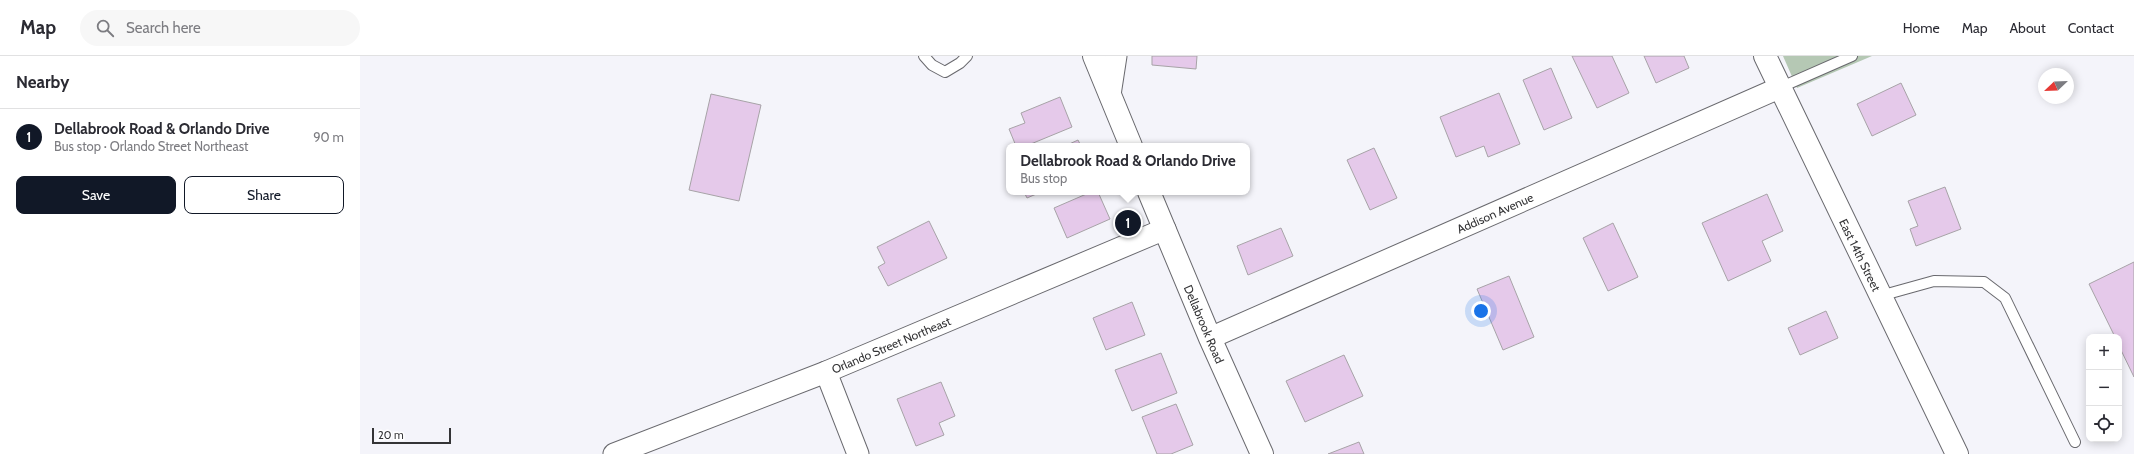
<!DOCTYPE html>
<meta charset="utf-8">
<style>
:root{--surface:#fff;--page:#f7f7f7;--text:#2b2b33;--muted:#7c7c81;--line:#e1e1e2;--accent:#111827}
body{margin:0;font-family:Cabin,sans-serif;background:var(--page);color:var(--text)}
.controls{position:absolute;right:12px;bottom:12px;display:grid;overflow:hidden;border-radius:8px;box-shadow:0 2px 10px #0003}
.controls button{width:36px;height:36px;display:grid;place-items:center;padding:0;border:0;border-bottom:1px solid var(--line);background:var(--surface);color:var(--text);font:20px sans-serif}
.compass{position:absolute;left:1678px;top:12px;width:36px;height:36px;border-radius:50%;background:var(--surface);box-shadow:0 2px 10px #0003;rotate:247deg}
.scale{position:absolute;left:12px;bottom:10px;width:79px;box-sizing:border-box;padding-left:4px;border:2px solid #343436;border-top:0;font-size:11px;line-height:14px;white-space:nowrap;color:#343436;-webkit-text-stroke:3px #fff;paint-order:stroke}
.you{position:absolute;left:1121px;top:255px;width:14px;height:14px;margin:-10px;border:3px solid #fff;border-radius:50%;background:#1a73e8;box-shadow:0 0 0 6px #1a73e833}
.badge{display:grid;place-items:center;width:26px;height:26px;border-radius:50%;background:var(--accent);color:#fff;font-size:13px;font-weight:700}
.pin{position:absolute;translate:-50% -50%;border:2px solid #fff;box-shadow:0 1px 4px #0006}
.popup{position:absolute;left:646px;top:87px;width:244px;height:52px;box-sizing:border-box;display:grid;place-content:center;border-radius:8px;background:var(--surface);filter:drop-shadow(0 1px 3px #0005);font-size:13px;white-space:nowrap;color:var(--muted)}
.popup b{font-size:15px;color:var(--text)}
.popup::after{content:'';position:absolute;left:50%;top:100%;margin-left:-8px;border:8px solid transparent;border-top-color:var(--surface)}
.list{margin:0;padding:0;list-style:none}
h2{display:flex;justify-content:space-between;align-items:center;height:52px;margin:0;padding:0 16px;font-size:17px}
h2 small{font-size:13px;font-weight:400;color:var(--muted)}
.list li{display:grid;grid-template-columns:26px 1fr auto;gap:12px;align-items:center;box-sizing:border-box;height:56px;padding:0 16px;border-top:1px solid var(--line)}
.list b{display:block;font-size:15px;white-space:nowrap}
.list p{margin:0;font-size:13px;white-space:nowrap;color:var(--muted)}
.list em{font-size:13px;font-style:normal;color:var(--muted)}
.actions{display:flex;gap:8px;padding:12px 16px}
.actions a{flex:1;padding:9px 0;border:1px solid var(--accent);border-radius:8px;text-align:center;font-size:14px;color:var(--accent)}
.actions .main{background:var(--accent);color:#fff}
.icon{flex:none;width:22px;height:22px;fill:none;stroke:currentColor;stroke-width:2;stroke-linecap:round;stroke-linejoin:round}
.map{position:relative;flex:none;width:1774px;height:398px;overflow:hidden}
header{display:flex;align-items:center;gap:24px;box-sizing:border-box;height:56px;padding:0 20px;background:var(--surface);border-bottom:1px solid var(--line)}
header strong{font-size:19px}
nav{display:flex;gap:22px;margin-inline-start:auto;font-size:14px}
.search{width:280px;height:36px;background:var(--page);display:flex;align-items:center;gap:10px;box-sizing:border-box;padding:0 14px;border-radius:22px;color:var(--muted);font-size:15px}
main{display:flex}
aside{flex:1;background:var(--surface)}
.map>svg:first-child{display:block}
.green{fill:#b5c8b4}
.building{fill:#e5c9ea;stroke:#a7a3a7}
.lines{fill:none;stroke-linecap:round;stroke-linejoin:round}
.lane-casing{stroke:#69696e;stroke-width:12}
.street-casing{stroke:#69696e;stroke-width:23}
.secondary-casing{stroke:#69696e;stroke-width:24}
.lane{stroke:#fff;stroke-width:10}
.street{stroke:#fff;stroke-width:21}
.secondary{stroke:#fff;stroke-width:22}
.labels{text-anchor:middle;dominant-baseline:central;stroke-width:3.5;stroke-linejoin:round;paint-order:stroke}
.street-label{font-size:12px;fill:#343436;stroke:#fff}
</style>
<header>
<strong>Map</strong>
<div class="search"><svg class="icon" aria-label="search" viewBox="0 0 24 24"><circle cx="10" cy="10" r="6"/><path d="M15 15l6 6"/></svg>Search here</div>
<nav><a>Home</a><a>Map</a><a>About</a><a>Contact</a></nav>
</header>
<main>
<aside>
<h2>Nearby<small></small></h2>
<ul class="list">
<li><span class="badge">1</span><div><b>Dellabrook Road &amp; Orlando Drive</b><p>Bus stop · Orlando Street Northeast</p></div><em>90 m</em></li>
</ul>
<div class="actions"><a class="main">Save</a><a>Share</a></div>
</aside>
<div class="map">
<svg width="1774" height="398" viewBox="0 0 1774 398">
<rect width="100%" height="100%" fill="#f4f4fa"/>
<polygon class="green" points="1423,0 1512,0 1437,32"/>
<g class="building">
<polygon points="792,0 837,0 836,13 792,9"/>
<polygon points="1212,0 1252,0 1269,37 1237,52"/>
<polygon points="1284,0 1324,0 1329,12 1296,27"/>
<polygon points="1191,12 1212,62 1184,74 1163,24"/>
<polygon points="1541,27 1556,59 1512,80 1497,48"/>
<polygon points="1139,37 1160,88 1128,101 1124,90 1096,101 1080,61"/>
<polygon points="351,38 401,49 379,145 329,134"/>
<polygon points="700,41 712,71 666,90 656,90 649,73 665,67 661,57"/>
<polygon points="718,84 721,90 705,90"/>
<polygon points="1014,92 1037,142 1010,154 987,104"/>
<polygon points="1585,131 1601,173 1556,190 1550,173 1558,170 1548,145"/>
<polygon points="664,136 681,136 667,142"/>
<polygon points="731,136 738,136 750,163 707,182 694,152"/>
<polygon points="1407,138 1423,175 1402,185 1411,205 1368,225 1342,167"/>
<polygon points="569,165 587,202 528,230 518,211 525,207 517,191"/>
<polygon points="1253,167 1278,221 1248,235 1223,182"/>
<polygon points="921,172 933,200 888,219 877,190"/>
<polygon points="1774,206 1774,321 1759,290 1759,281 1755,281 1729,228"/>
<polygon points="1149,220 1174,281 1143,294 1117,233"/>
<polygon points="772,246 785,279 746,294 733,262"/>
<polygon points="1466,255 1478,282 1440,299 1428,272"/>
<polygon points="801,297 817,337 772,355 755,314"/>
<polygon points="984,299 1003,340 945,366 926,325"/>
<polygon points="581,326 595,360 579,367 584,379 556,390 537,343"/>
<polygon points="816,348 833,389 811,398 797,398 782,361"/>
<polygon points="999,386 1004,398 968,398"/>
</g>
<g class="lines">
<g class="lane-casing">
<g id="lane">
<polyline points="564,0 572,9 585,16 600,7 607,0"/>
<polyline points="1419,32 1492,0"/>
<polyline points="1520,240 1574,225 1624,226 1645,242 1715,386"/>
</g>
</g>
<g class="street-casing">
<g id="street">
<polyline points="750,39 756,0"/>
<polyline points="850,282 1419,32"/>
<polyline points="466,316 498,398"/>
<polyline points="254,398 466,316 805,173"/>
</g>
</g>
<g class="secondary-casing">
<g id="secondary">
<polyline points="734,0 771,90"/>
<polyline points="1405,0 1597,398"/>
<polyline points="789,136 850,282 902,398"/>
</g>
</g>
<use href="#lane" class="lane"/>
<use href="#street" class="street"/>
<use href="#secondary" class="secondary"/>
</g>
<g class="labels">
<g class="street-label">
<text transform="translate(1135 157) rotate(-24)">Addison Avenue</text>
<text transform="translate(1500 199) rotate(64)">East 14th Street</text>
<text transform="translate(844 268) rotate(67)">Dellabrook Road</text>
<text transform="translate(531 289) rotate(-23)">Orlando Street Northeast</text>
</g>
</g>
</svg>
<div class="controls">
<button>+</button>
<button>−</button>
<button><svg class="icon" aria-label="locate" viewBox="0 0 24 24"><circle cx="12" cy="12" r="6"/><path d="M12 2v4M12 18v4M2 12h4M18 12h4"/></svg></button>
</div>
<svg class="compass" viewBox="-18 -18 36 36"><path d="M0-13l5 13h-10z" fill="#e53935"/><path d="M0 13l5-13h-10z" fill="#7c7c81"/></svg>
<div class="scale">20 m</div>
<div class="you"></div>
<div class="pin badge" style="left:768px;top:167px">1</div>
<div class="popup"><b>Dellabrook Road &amp; Orlando Drive</b>Bus stop</div>
</div>
</main>
